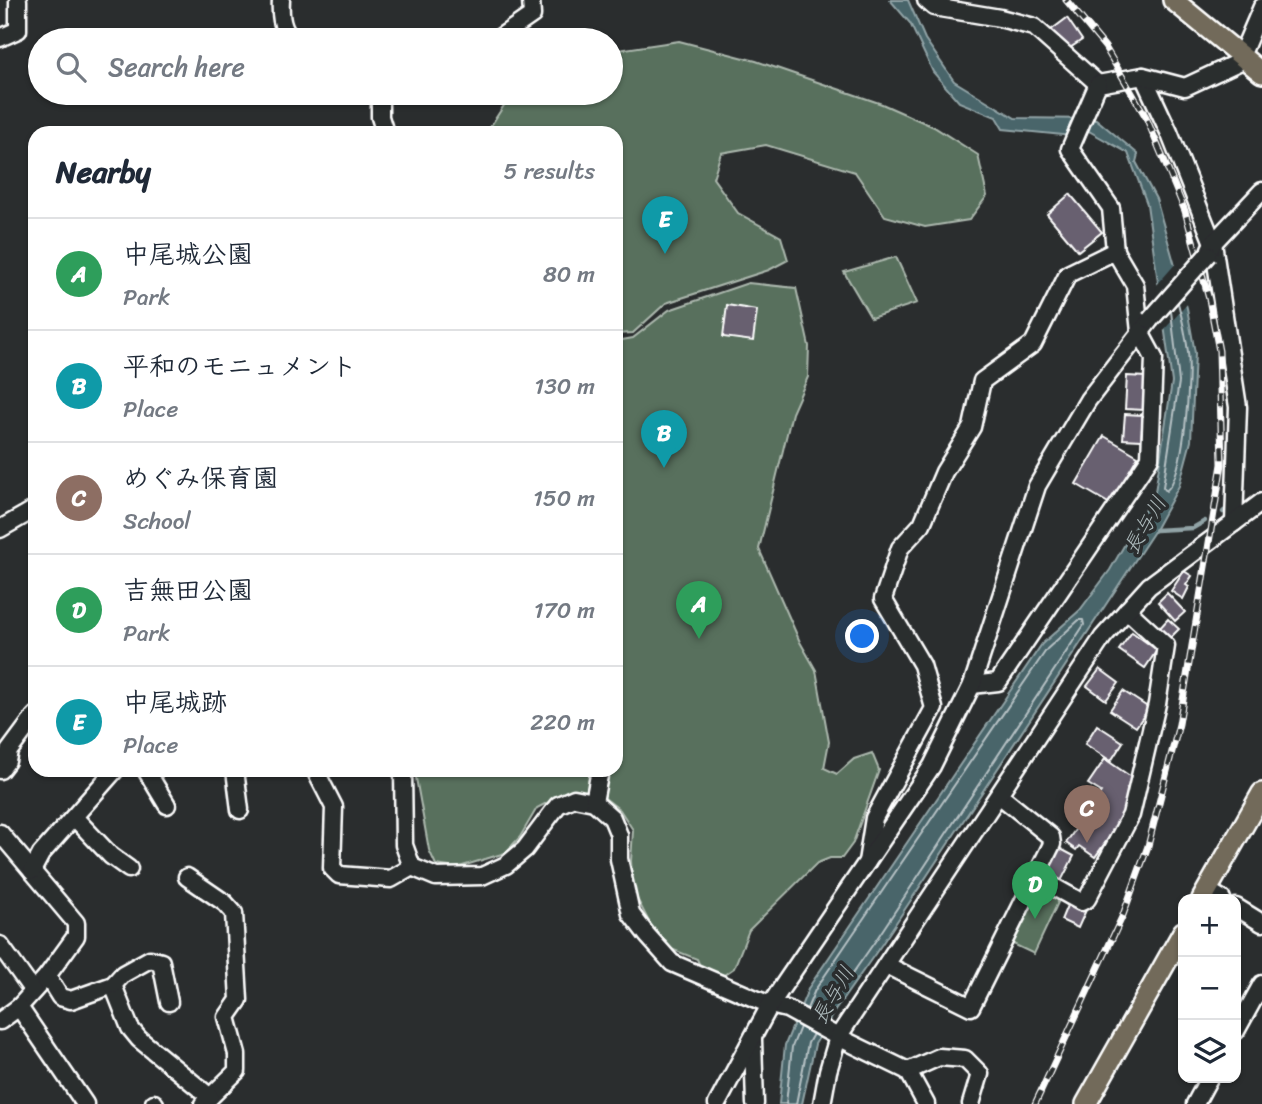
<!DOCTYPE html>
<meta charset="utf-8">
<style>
:root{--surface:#fff;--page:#f2f2f3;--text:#1f2937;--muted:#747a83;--line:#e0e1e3;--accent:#ea580c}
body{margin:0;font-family:Sriracha,"Klee One",sans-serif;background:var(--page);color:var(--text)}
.controls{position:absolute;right:21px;bottom:21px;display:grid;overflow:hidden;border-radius:14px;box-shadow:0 2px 5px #0004}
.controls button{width:63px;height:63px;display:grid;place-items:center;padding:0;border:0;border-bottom:2px solid var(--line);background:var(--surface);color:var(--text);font:35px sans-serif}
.you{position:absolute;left:863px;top:637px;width:24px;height:24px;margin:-18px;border:5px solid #fff;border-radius:50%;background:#1a73e8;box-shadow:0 0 0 10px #1a73e833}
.badge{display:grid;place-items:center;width:46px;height:46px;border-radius:50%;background:var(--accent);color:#fff;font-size:23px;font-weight:700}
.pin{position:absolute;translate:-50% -58px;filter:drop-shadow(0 2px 4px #0008)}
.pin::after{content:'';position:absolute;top:37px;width:24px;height:21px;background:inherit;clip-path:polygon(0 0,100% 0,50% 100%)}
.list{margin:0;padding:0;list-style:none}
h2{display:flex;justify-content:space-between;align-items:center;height:91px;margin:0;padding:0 28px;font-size:30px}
h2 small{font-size:23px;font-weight:400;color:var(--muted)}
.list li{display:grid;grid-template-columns:46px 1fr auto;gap:21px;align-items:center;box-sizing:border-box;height:112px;padding:0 28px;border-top:2px solid var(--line)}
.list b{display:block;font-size:26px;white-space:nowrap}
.list p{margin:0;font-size:23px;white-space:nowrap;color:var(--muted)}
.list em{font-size:23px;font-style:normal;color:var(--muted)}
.icon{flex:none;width:38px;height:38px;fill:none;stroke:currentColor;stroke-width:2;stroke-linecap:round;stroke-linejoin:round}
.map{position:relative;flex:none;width:1262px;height:1104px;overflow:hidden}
.search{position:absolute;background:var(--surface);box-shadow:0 2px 5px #0004;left:28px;top:28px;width:595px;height:77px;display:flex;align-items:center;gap:18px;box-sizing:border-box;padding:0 24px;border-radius:38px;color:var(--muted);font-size:26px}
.panel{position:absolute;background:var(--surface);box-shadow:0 2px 5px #0004;left:28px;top:126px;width:595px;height:651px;border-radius:21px}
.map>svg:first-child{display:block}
.green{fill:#58705d;stroke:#acb8ae;stroke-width:2}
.water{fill:#48656b;stroke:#91a3a6;stroke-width:2}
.pier{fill:#2a2d2e}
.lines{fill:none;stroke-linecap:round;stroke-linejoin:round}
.shore{stroke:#b6c1c4;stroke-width:2}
.stream{stroke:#91a3a6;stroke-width:4.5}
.building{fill:#686070;stroke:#fff;stroke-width:2}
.minor-casing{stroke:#fff;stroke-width:21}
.major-casing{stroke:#fff;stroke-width:24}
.minor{stroke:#2a2d2e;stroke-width:16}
.major{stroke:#726b5a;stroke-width:19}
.rail-casing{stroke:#fff;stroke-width:7}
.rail{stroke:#2a2d2e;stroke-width:4.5;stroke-dasharray:13;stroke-linecap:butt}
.minor-bridge-casing{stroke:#fff;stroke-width:21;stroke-linecap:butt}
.minor-bridge{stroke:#2a2d2e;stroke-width:16}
.labels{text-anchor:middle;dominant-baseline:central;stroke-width:7;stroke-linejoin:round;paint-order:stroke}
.water-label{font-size:21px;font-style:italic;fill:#adbabc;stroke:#2a2d2e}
</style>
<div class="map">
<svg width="1262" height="1104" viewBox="0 0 1262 1104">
<rect width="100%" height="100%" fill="#2a2d2e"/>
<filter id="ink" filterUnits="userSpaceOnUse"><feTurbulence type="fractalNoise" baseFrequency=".0143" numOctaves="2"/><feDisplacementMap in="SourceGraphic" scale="14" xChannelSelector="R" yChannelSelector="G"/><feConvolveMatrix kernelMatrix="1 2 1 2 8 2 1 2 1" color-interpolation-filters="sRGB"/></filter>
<g filter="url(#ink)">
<g class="green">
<polygon points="679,41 756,61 882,104 934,127 978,155 987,196 969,220 925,227 885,216 855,172 766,145 721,153 713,178 738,213 781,237 788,260 769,270 666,303 633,333 616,334 616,133 488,133 490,127 512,93 611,93 611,51"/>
<polygon points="896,257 917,303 871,318 844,272"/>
<polygon points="748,283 796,288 809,346 808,377 792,413 759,549 800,642 816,670 829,742 824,768 837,774 854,759 872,753 879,770 853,843 842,858 830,858 817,863 749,930 734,968 724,975 701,968 697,959 661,945 633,891 631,861 633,830 620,810 602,796 584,792 562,795 537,808 520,837 505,853 456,868 436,865 429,850 416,778 417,770 616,770 616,341 633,338 669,310"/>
<polygon points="1036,884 1061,896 1034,954 1009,942"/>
</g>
<polygon class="water" points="890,0 908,0 925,39 954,81 1015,118 1096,119 1138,154 1136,162 1156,199 1187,308 1195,353 1191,441 1179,486 1155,530 882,944 834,1012 815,1044 802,1104 779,1104 785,1045 809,987 1042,644 1080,610 1110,570 1155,492 1172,382 1147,204 1128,153 1087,130 1073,136 1003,129 996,117 959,102 933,72 910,23"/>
<polygon class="pier" points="1177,262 1189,302 1163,331 1156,286"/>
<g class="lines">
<g class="shore">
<path d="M1171,311L1179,382L1163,487L1166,491C1185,476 1191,377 1188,352C1186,336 1182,318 1178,303"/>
<polyline points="807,1009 815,990 1047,649 1079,620 1083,620 1084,625 876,940 822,1017"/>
<polyline points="786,1104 792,1047 800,1027"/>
<polyline points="796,1104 808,1043 813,1034"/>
</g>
<g class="stream">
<polyline points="1223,512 1224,511"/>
<polyline points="1155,530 1193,528 1205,521"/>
</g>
</g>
<g class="building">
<polygon points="1067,18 1082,40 1065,51 1051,30"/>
<polygon points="1070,194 1102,232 1078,251 1047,214"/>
<polygon points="727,305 757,310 753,341 723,337"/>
<polygon points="1127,376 1146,377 1144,410 1125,409"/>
<polygon points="1125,414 1143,415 1141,440 1123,439"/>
<polygon points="1104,436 1138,456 1110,504 1076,484"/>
<polygon points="1184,571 1192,576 1186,585 1189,587 1183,599 1171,591"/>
<polygon points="1167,593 1185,612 1175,621 1158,602"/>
<polygon points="1168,619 1179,629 1168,640 1158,630"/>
<polygon points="1132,632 1157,650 1145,668 1119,650"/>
<polygon points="1100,669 1119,683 1106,700 1087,686"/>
<polygon points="1123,691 1149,708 1136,727 1110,710"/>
<polygon points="1097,725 1123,742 1111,761 1085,744"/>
<polygon points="1105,759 1134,779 1127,788 1134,793 1125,815 1095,857 1079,846 1076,850 1066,843 1101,792 1088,784"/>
<polygon points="1057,847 1074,856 1060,883 1042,875"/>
<polygon points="1068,903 1086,910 1078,928 1061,920"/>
</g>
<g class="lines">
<g class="minor-casing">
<g id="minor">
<path d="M281,0C280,15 281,33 295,40"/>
<polyline points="926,0 934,7 1000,18 1034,27 1098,84"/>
<polyline points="0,38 18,30 18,0"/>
<polyline points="496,40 532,15 531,0"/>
<polyline points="1241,56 1262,7"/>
<polyline points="1143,76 1169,132 1213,243 1238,407 1234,523"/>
<polyline points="1098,84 1143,76 1185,87 1245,59"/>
<polyline points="380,93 380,117 385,133"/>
<polyline points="1210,249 1213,243 1262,191"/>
<polyline points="0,529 35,509"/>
<polyline points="972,685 998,682 1150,458 1154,358 1140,332 1135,285 1115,251"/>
<polyline points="0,770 7,761 9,751 35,716"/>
<polyline points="146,770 167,805"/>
<polyline points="235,770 240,810"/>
<polyline points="315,770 334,807 332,868 339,875 391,879 412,867"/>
<polyline points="403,770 404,845 412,867 436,877 482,876 506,865 525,849 558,805 574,798 594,802 612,818 619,835 619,859 631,914 647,935 672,963 770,1005 787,1009 838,1037 908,1071 926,1104"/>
<polyline points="594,802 600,770"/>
<polyline points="74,817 111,856 129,869"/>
<polyline points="0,833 76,923 76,936 47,976 19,1007 0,1021"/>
<polyline points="867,862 874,818 934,708 922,665 883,599 900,548 922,524 944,472 972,427 982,381 1033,344 1068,274 1115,251 1111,208 1070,149 1098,84"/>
<polyline points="32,871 41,854 115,770"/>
<polyline points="187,877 225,903 234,913 239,1000 227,1017 237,1054 237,1071 203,1104"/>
<polyline points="1036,877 1081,902 1087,899 1131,815 1157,704 1166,646 1127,610"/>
<polyline points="1207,890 1222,899"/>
<polyline points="1236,907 1262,923"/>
<polyline points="0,945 33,991"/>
<polyline points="886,965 971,1007 1052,844 1051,837 999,795"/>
<polyline points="47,976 60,997 71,1000 113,985 130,1028 139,1039 210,1097"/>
<polyline points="113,985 123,974 150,959 161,962 169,1002"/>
<polyline points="19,1007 85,1104"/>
<polyline points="1236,1031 1262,984"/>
<polyline points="753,1040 755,1104"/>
<polyline points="908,1071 939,1057 965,1059 980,1074 971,1104"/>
<polyline points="154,1103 155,1104"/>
<polyline points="717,1104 770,1005 932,766 972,685 1037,486 1088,400 1150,320"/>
<polyline points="822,1104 828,1071 838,1037 1103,637 1149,586 1262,502"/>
<polyline points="1195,1104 1209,1078"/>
</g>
</g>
<g class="major-casing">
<g id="major">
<polyline points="1173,0 1262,73"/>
<polyline points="1202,899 1262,793"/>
<polyline points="1086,1104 1183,932"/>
</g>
</g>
<use href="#minor" class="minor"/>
<use href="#major" class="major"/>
<g class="rail-casing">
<polyline id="rail" points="1035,1104 1123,915 1148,846 1179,724 1222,464 1219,351 1209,299 1185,211 1146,117 1105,47 1066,0"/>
</g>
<use href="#rail" class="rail"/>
<g class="minor-bridge-casing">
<polyline id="minor-bridge" points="1150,320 1208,254"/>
</g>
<use href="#minor-bridge" class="minor-bridge"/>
</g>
</g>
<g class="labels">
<g class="water-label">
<text transform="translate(1145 525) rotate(-60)">長与川</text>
<text transform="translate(833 995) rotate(-60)">長与川</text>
</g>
</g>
</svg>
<div class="controls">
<button>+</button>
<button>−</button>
<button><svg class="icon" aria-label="layers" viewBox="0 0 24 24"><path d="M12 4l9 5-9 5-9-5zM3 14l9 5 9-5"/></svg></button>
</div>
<div class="you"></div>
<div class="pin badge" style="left:699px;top:639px;background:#2e9e5b">A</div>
<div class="pin badge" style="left:664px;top:468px;background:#0f9aa8">B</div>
<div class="pin badge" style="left:1087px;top:843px;background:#8d6e63">C</div>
<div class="pin badge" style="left:1035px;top:919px;background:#2e9e5b">D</div>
<div class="pin badge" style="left:665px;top:254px;background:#0f9aa8">E</div>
<div class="search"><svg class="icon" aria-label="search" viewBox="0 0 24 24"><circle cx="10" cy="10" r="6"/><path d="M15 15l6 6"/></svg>Search here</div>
<section class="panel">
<h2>Nearby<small>5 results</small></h2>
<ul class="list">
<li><span class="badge" style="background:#2e9e5b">A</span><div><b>中尾城公園</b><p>Park</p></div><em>80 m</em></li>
<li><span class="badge" style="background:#0f9aa8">B</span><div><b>平和のモニュメント</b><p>Place</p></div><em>130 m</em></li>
<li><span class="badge" style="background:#8d6e63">C</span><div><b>めぐみ保育園</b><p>School</p></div><em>150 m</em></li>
<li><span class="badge" style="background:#2e9e5b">D</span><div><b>吉無田公園</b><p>Park</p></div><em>170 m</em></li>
<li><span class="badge" style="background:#0f9aa8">E</span><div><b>中尾城跡</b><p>Place</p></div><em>220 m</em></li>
</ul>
</section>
</div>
